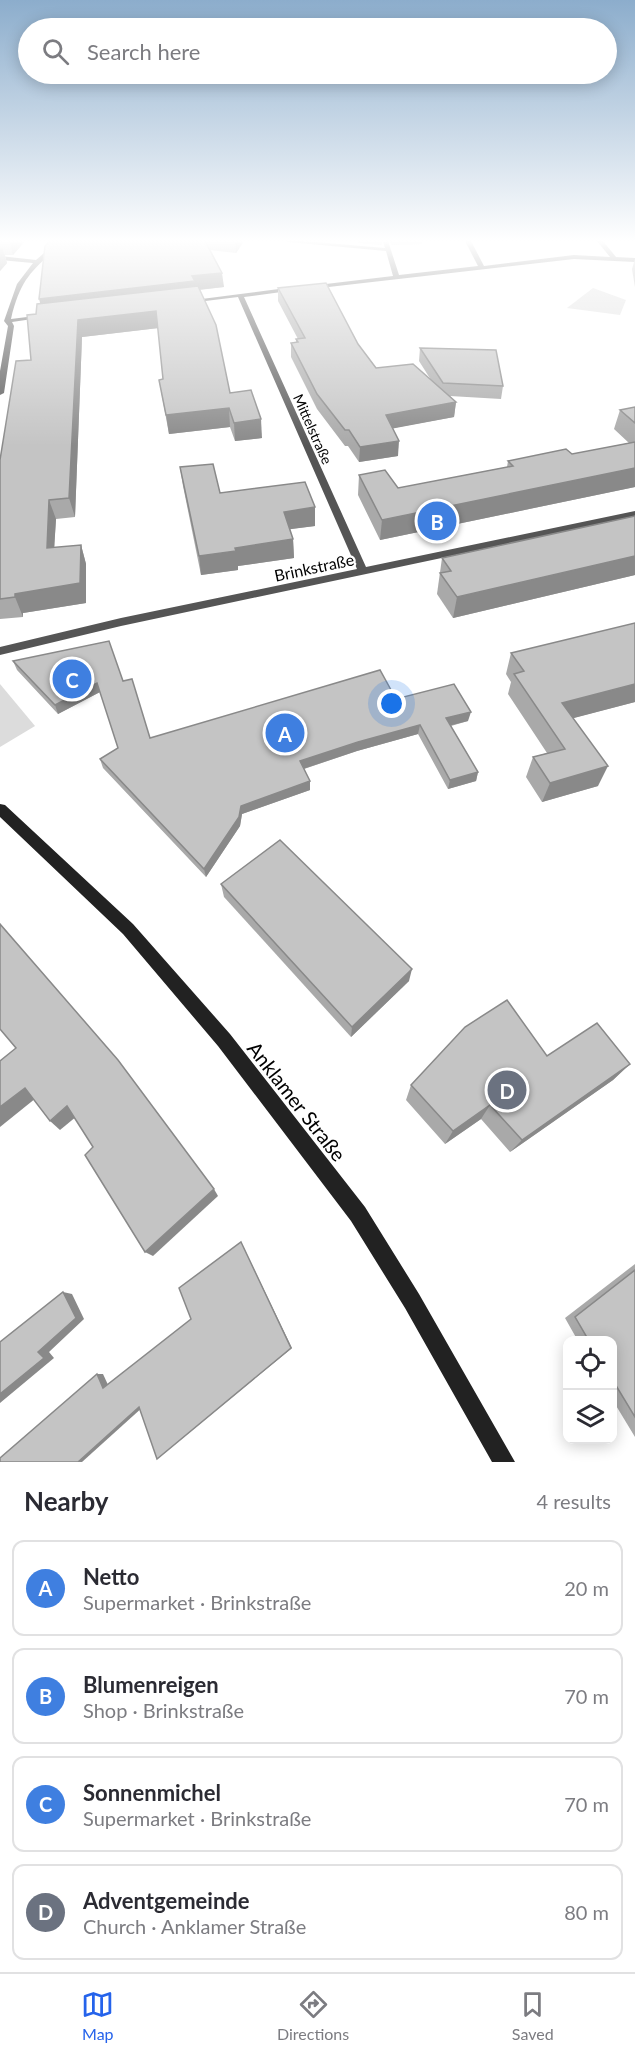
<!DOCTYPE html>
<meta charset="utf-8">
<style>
:root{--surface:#fff;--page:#f7f7f7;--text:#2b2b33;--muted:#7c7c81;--line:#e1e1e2;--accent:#2563eb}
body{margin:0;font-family:Lato,sans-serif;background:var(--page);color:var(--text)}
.controls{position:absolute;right:18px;bottom:18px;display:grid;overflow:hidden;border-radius:12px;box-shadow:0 3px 15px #0003}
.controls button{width:54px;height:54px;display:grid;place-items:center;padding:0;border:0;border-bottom:2px solid var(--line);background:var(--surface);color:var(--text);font:30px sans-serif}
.you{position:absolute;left:392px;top:704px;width:21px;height:21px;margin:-15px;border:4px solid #fff;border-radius:50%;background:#1a73e8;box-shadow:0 0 0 9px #1a73e833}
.badge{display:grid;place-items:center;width:39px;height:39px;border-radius:50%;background:var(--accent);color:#fff;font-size:20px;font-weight:700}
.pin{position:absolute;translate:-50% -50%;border:3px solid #fff;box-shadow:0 2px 6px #0006}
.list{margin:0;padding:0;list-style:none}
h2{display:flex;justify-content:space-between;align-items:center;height:78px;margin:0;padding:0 24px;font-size:26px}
h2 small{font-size:20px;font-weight:400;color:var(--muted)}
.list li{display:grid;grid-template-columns:39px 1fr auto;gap:18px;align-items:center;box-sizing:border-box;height:96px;margin:0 12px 12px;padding:0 12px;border:2px solid var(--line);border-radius:12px}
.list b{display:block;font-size:22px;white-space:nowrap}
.list p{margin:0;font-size:20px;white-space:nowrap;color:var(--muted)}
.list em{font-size:20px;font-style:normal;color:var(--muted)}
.icon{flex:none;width:33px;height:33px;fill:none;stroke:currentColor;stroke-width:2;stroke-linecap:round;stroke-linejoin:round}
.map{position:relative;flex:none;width:635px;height:1462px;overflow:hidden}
.search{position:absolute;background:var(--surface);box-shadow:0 3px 15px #0003;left:18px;right:18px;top:18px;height:66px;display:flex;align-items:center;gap:15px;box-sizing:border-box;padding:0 21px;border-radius:33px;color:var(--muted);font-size:22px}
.sheet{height:510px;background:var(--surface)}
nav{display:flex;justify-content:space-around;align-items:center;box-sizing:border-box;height:84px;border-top:2px solid var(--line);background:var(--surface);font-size:16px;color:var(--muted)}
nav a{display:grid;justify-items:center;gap:3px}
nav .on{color:var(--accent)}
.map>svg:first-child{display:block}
.green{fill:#dcdcdc}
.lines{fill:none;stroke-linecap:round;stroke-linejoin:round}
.street{fill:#555;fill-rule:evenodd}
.secondary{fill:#222;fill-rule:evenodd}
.wall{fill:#a9a9a9}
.shaded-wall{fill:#898989}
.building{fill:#c4c4c4;stroke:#898989;stroke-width:1.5}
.labels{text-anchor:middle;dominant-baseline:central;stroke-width:4.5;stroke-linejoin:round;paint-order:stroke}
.far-street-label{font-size:14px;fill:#000;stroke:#fff}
.street-label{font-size:16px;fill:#000;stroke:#fff}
.near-street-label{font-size:20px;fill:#000;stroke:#fff}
</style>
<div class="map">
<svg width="635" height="1462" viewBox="0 0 635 1462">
<rect width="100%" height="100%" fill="#fff"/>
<g class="green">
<polygon points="593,288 626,300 620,315 567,308"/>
<polygon points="0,684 35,726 0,747"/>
</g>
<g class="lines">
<g class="street">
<path d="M58,241H65C34,269 21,276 11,319L43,315L46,317L12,322L14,326L4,393L0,395V371L8,326L4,321L17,284L33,263L0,260V256L36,260Z"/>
<polygon points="278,241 303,241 385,248 383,242 388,241 399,275 478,266 465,241 471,241 484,266 574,255 610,257 597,241 603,241 616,257 635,258 635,262 574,259 311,289 309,286 393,276 386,251"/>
<polygon points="294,287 296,290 244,297 366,567 635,511 635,517 121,626 0,655 0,647 121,618 357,569 238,297 189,303 186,301"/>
</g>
<polygon class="secondary" points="0,804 5,805 133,924 230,1034 365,1207 419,1294 515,1462 492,1462 405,1308 351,1221 218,1046 123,934 0,817"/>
</g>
<g class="wall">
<polygon points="0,241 25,241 13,255 5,255 7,263 0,271"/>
<polygon points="48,241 244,241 236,253 210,250 224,287 199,290 230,393 262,438 235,441 230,427 169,434 159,380 163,379 158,328 82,337 75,517 56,519 54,548 81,545 86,564 86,603 23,613 23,617 0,619 0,460 31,360 36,314 40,304"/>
<polygon points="358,241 382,241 382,245 359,243"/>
<polygon points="389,241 422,241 422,244 392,245"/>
<polygon points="635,259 635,287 632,269"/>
<polygon points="278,288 358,344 376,368 431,380 419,361 420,348 503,386 501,399 450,396 456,402 454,417 393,428 398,456 359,462 348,446 345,446 317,409 291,357 291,343 296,342 296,339 298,339 278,301"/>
<polygon points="635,407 635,487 380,540 358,495 359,475 398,488 507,467 508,461 572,454 629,443 614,429 620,410"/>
<polygon points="180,467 220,493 315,507 315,526 290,529 293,539 294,558 238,566 238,570 201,575 183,486"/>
<polygon points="635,516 635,575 453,618 437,594 442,558"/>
<polygon points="511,653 635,702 573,718 598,786 542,802 526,777 533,757 547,753 508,694 511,682 506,674"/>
<polygon points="13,661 123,681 150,738 396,699 468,721 451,726 478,772 476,781 448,789 418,734 357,751 304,769 310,790 242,814 240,826 206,877 103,768 100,759 118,748 100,692 58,714 17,670"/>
<polygon points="221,884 409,981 351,1037 224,897"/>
<polygon points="630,1064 613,1080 510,1152 481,1119 445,1144 406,1100 411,1085"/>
<polygon points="635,1264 635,1437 612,1399 612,1341 578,1341 565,1318"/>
</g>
<g class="shaded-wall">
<polygon points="9,241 25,241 13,255"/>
<polygon points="235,241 244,241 236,253"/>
<polygon points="2,247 7,263 0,271 0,249"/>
<polygon points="222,273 224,287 196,290 43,313 39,299 192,276"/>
<polygon points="156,311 159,328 82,337 75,517 69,498 78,320"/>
<polygon points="456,402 454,417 385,430 386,415"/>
<polygon points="229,408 230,427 169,434 166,415"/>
<polygon points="261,419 262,438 235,441 234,423"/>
<polygon points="399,441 398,456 359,462 360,447"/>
<polygon points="635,468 635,487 380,540 382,520"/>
<polygon points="49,500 56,519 53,568 47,548"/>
<polygon points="315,507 315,526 284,530 284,512"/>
<polygon points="293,539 294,558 238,566 238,570 201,575 199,556 235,548"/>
<polygon points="81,545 86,564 86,603 23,613 23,617 15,597 15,594"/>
<polygon points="635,556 635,575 453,618 457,597"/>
<polygon points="97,683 100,692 58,714 55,705"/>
<polygon points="635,684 635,702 555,723 562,703"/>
<polygon points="471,712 468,721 444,727 446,718"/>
<polygon points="420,725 418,734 357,751 300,770 300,761 358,742"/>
<polygon points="608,766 598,786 542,802 550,783"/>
<polygon points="478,772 476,781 448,789 450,780"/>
<polygon points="310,781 310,790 242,814 240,826 206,877 204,869 241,806"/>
<polygon points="412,969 409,981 351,1037 352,1027"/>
<polygon points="630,1064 613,1080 510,1152 522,1140"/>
<polygon points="25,1088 36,1098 0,1127 0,1107"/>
<polygon points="490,1105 481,1119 445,1144 453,1131"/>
<polygon points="67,1106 77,1116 60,1130 50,1121"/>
<polygon points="214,1189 218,1196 153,1256 145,1252"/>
<polygon points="241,1242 292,1348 157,1459"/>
<polygon points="63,1292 72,1294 84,1319 49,1352 54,1358 0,1403 0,1394 38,1352"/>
<polygon points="97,1374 103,1374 109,1387 103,1388"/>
<polygon points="144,1406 82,1462 78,1462 139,1407"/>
</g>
<g class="building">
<polygon points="50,241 205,241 222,273 192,276 195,281 39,299 45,246"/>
<polygon points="326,283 358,344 376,368 413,364 456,402 386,415 399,441 360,447 349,430 345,430 317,394 291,343 298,342 296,339 305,338 278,288"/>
<polygon points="198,286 216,325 230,393 251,390 261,419 234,423 229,408 166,415 159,380 163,379 156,311 78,320 69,498 49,500 47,548 81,545 80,583 15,594 15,597 0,599 0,460 16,361 31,360 27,315 36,314 37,304"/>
<polygon points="420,348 496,350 503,386 443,383"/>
<polygon points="635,407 635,423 620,410"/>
<polygon points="635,442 635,468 382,520 359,475 385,470 398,488 513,466 508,461 566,449 572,454"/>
<polygon points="213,464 220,493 305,482 315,507 284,512 293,539 235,548 236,551 199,556 180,467"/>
<polygon points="635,516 635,556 457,597 440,573 451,571 442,558"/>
<polygon points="635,623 635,684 562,703 608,766 550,783 533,757 565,749 514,674 524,671 511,653"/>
<polygon points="109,641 123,681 132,679 150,738 380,670 396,699 454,684 471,712 446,718 478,772 450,780 420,725 358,742 300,761 310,781 241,806 239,817 204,869 100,759 118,748 97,683 55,705 13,661"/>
<polygon points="280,840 412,969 352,1027 221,884"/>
<polygon points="0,924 118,1060 214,1189 145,1252 85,1155 93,1147 67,1106 50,1121 25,1088 0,1107 0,1061 16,1048 0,1029"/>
<polygon points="507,1000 547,1056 597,1023 630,1064 522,1140 490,1105 453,1131 411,1085 465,1027"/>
<polygon points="241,1242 291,1348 157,1459 139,1407 78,1462 0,1462 0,1458 97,1374 103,1388 191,1319 179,1288"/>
<polygon points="635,1270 635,1417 612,1379 612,1341 589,1341 575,1317"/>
<polygon points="63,1292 76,1318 38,1352 44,1358 0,1394 0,1342"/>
</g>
<linearGradient id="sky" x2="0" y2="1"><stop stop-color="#8cadcc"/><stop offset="0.54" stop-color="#fff"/><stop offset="1" stop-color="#fff" stop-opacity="0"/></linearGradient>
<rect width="635" height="446" fill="url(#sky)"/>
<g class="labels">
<g class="far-street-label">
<text transform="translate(313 429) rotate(66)">Mittelstraße</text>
</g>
<g class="street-label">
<text transform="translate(314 567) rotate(-12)">Brinkstraße</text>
</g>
<g class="near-street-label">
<text transform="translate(297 1101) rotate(52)">Anklamer Straße</text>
</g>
</g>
</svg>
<div class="controls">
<button><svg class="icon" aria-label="locate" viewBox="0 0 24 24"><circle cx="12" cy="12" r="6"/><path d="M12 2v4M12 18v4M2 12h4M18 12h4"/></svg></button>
<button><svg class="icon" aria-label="layers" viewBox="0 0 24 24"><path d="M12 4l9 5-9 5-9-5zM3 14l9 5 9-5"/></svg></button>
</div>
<div class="you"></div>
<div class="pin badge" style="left:285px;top:733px;background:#3f7fe0">A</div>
<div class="pin badge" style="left:437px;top:521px;background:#3f7fe0">B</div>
<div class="pin badge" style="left:72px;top:679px;background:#3f7fe0">C</div>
<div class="pin badge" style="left:507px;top:1090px;background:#6b7280">D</div>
<div class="search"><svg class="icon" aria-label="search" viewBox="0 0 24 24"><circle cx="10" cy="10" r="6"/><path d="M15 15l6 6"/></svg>Search here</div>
</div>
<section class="sheet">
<h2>Nearby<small>4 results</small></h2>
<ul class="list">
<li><span class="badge" style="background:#3f7fe0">A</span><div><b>Netto</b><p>Supermarket · Brinkstraße</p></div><em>20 m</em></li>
<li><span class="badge" style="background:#3f7fe0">B</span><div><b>Blumenreigen</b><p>Shop · Brinkstraße</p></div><em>70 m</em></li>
<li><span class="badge" style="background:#3f7fe0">C</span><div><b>Sonnenmichel</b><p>Supermarket · Brinkstraße</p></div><em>70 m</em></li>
<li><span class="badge" style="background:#6b7280">D</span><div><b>Adventgemeinde</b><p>Church · Anklamer Straße</p></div><em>80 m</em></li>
</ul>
</section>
<nav>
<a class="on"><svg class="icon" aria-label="map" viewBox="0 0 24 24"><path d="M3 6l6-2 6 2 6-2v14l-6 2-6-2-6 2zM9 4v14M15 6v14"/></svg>Map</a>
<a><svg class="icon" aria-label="directions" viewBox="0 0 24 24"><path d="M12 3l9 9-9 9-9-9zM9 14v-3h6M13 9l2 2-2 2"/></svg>Directions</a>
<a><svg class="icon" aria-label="saved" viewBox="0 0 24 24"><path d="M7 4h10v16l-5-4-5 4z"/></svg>Saved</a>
</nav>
